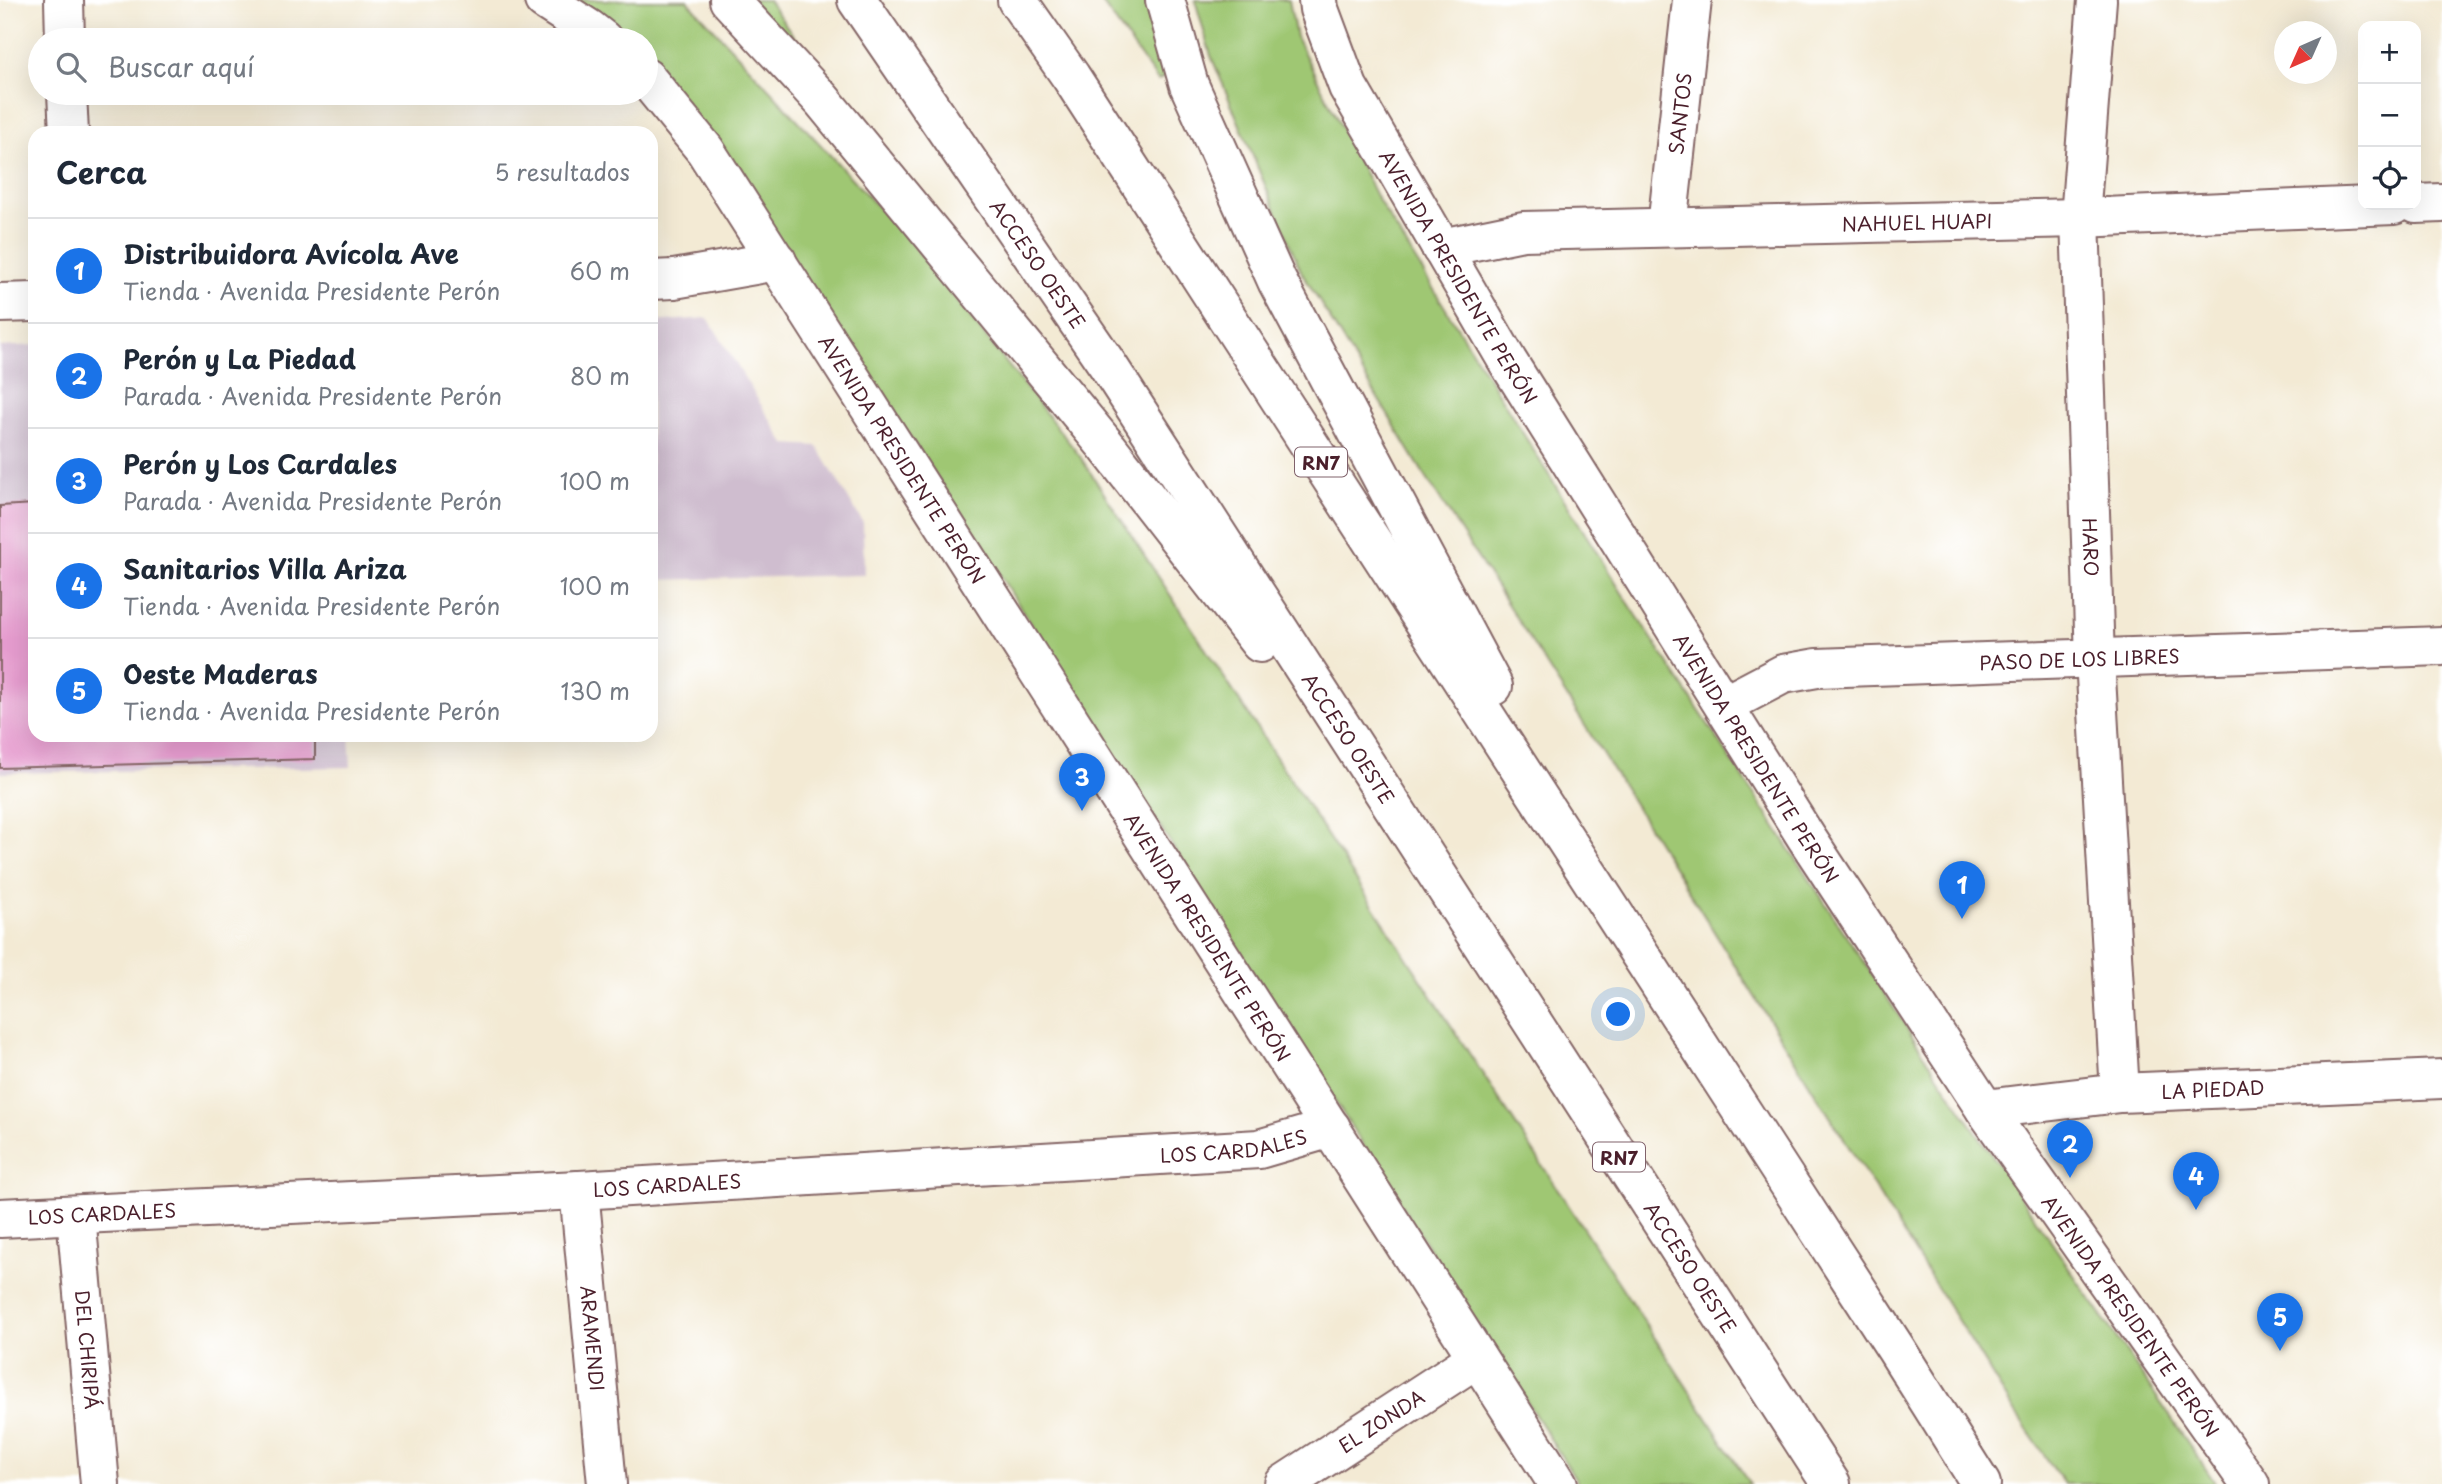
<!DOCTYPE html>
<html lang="es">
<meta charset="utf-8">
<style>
:root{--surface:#fff;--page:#f6f6f7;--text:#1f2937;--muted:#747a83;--line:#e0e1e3;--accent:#1a73e8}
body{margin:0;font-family:"Playpen Sans",sans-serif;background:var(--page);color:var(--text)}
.controls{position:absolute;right:21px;top:21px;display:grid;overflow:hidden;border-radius:14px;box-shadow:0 7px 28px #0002}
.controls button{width:63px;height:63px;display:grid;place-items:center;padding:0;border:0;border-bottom:2px solid var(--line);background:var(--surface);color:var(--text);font:35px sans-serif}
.compass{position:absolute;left:2274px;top:21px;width:63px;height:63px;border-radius:50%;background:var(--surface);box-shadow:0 7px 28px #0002;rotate:225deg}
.you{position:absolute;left:1619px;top:1015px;width:24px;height:24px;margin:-18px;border:5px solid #fff;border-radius:50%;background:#1a73e8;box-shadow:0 0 0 10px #1a73e833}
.badge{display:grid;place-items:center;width:46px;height:46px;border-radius:50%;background:var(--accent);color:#fff;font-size:23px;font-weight:700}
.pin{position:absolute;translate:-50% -58px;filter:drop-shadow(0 2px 4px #0008)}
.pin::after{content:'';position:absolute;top:37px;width:24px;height:21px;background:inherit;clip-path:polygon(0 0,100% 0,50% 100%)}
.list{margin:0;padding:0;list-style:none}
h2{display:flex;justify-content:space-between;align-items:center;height:91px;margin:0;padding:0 28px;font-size:30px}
h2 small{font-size:23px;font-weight:400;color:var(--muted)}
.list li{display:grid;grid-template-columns:46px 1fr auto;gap:21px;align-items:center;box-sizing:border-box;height:105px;padding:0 28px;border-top:2px solid var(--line)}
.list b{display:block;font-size:26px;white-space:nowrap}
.list p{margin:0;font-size:23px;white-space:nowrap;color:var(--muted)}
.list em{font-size:23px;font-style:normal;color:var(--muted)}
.icon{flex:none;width:38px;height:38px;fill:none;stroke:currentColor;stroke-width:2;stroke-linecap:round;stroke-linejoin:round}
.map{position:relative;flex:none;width:2442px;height:1484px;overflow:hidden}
.search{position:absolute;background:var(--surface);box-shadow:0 7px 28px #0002;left:28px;top:28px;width:630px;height:77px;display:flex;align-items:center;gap:18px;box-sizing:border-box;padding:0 24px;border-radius:38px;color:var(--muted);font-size:26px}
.panel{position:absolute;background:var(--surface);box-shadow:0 7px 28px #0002;left:28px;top:126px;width:630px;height:616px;border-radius:21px}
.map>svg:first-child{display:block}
.industrial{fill:#cfbdcf}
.green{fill:#9fc773;stroke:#74734f;stroke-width:2}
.building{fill:#e69ccf}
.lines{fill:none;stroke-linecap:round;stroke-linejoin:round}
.minor-casing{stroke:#856666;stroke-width:42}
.highway-casing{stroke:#856666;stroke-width:42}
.minor{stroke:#fff;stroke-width:38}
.highway{stroke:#fff;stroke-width:38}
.labels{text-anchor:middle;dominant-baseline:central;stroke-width:7;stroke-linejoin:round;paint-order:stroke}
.shield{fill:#fff;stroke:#80626b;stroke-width:2}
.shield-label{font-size:18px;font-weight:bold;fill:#4a1f2b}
.street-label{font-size:19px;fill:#4a1f2b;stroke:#fff}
</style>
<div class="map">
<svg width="2442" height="1484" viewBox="0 0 2442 1484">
<rect width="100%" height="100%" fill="#fff"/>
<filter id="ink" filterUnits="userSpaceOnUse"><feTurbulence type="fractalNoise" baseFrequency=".0143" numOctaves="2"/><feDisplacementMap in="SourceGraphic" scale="14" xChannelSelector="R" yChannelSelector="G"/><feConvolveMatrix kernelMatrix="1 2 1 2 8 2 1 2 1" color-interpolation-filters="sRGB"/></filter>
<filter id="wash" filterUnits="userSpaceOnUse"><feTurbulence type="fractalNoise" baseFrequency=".00686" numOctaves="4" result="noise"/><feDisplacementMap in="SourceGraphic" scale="28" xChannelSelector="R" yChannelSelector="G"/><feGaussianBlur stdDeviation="1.57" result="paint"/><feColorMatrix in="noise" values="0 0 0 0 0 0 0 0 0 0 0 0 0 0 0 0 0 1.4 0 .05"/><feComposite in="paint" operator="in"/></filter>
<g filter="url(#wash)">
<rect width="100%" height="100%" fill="#f3ead4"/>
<g class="industrial">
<polygon points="708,318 785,444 817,446 863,523 864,575 651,580 651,322"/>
<polygon points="35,345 35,735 349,735 351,767 0,773 0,347"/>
</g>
<g class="green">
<polygon points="572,0 687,0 914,246 1079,455 1750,1484 1579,1484 948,494 664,74 646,59 646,40 624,40 587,8"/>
<polygon points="743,0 768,0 840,101"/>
<polygon points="1100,0 1149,0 1167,75 1158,81"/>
<polygon points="1195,0 1289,0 1296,37 1377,198 1622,593 1941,1080 2216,1484 2064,1484 2017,1415 1577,713 1417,463 1301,271 1211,56"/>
</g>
<g id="blocks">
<polygon class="building" points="35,504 35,735 315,735 315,759 0,768 0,506"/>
</g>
</g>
<g filter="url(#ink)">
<use href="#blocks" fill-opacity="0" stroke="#856666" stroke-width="2"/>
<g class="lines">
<g class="minor-casing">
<g id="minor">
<polyline points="64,0 65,40"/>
<polyline points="544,0 589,29 603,40"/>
<path id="s1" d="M1318,0L1319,9L1348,87L1508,362L1806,837L1985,1109L2250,1484"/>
<path id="s2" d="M2097,0L2080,218L2095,659L2120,1093"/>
<path id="s3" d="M646,78L705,150L1558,1484"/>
<polyline points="67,93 69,133"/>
<polyline points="2416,204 2442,203"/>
<path id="s4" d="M1667,227L1692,0"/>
<path id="s5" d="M1441,248L1523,231L2080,218L2394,205"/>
<polyline points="651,280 674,279 777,261"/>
<polyline points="0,303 35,302"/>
<path id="s6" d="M1724,705L1783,674L1817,668L2442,646"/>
<path id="s7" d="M1985,1109L2120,1093L2442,1079"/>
<path id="s8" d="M579,1190L607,1484"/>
<path id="s9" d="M76,1215L100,1484"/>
<path id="s10" d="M0,1218L579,1190L1259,1149L1331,1128"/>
<path id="s11" d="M1284,1484L1477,1358"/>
</g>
</g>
<g class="highway-casing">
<g id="highway">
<polyline points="729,0 822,100 1108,448 1260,643"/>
<path id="s12" d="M857,0L1107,364L1831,1484"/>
<polyline points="1017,0 1071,77 1896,1349 1981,1484"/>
<polyline points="1165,0 1189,85 1277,281 1493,686"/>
</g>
</g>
<use href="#minor" class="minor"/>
<use href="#highway" class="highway"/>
</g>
</g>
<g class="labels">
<g class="shield">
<rect x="1295" y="447.5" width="52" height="29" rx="5"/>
<rect x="1593" y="1142.5" width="52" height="29" rx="5"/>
</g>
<g class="shield-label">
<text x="1321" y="462">RN7</text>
<text x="1619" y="1157">RN7</text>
</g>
<g class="street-label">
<text stroke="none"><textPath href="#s4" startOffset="114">SANTOS</textPath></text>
<text stroke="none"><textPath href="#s5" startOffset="478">NAHUEL HUAPI</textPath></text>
<text stroke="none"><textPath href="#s12" startOffset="320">ACCESO OESTE</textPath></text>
<text stroke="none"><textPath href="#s1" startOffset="312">AVENIDA PRESIDENTE PERÓN</textPath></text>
<text stroke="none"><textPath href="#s3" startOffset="460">AVENIDA PRESIDENTE PERÓN</textPath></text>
<text stroke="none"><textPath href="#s2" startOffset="548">HARO</textPath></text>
<text stroke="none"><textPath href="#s6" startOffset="364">PASO DE LOS LIBRES</textPath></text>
<text stroke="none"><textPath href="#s12" startOffset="887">ACCESO OESTE</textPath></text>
<text stroke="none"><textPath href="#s1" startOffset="878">AVENIDA PRESIDENTE PERÓN</textPath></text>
<text stroke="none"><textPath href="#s3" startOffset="1027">AVENIDA PRESIDENTE PERÓN</textPath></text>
<text stroke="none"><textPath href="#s7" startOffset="229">LA PIEDAD</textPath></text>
<text stroke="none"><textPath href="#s10" startOffset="1236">LOS CARDALES</textPath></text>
<text stroke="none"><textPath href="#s10" startOffset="668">LOS CARDALES</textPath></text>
<text stroke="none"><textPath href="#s10" startOffset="102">LOS CARDALES</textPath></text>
<text stroke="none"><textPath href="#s12" startOffset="1517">ACCESO OESTE</textPath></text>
<text stroke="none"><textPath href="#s1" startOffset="1550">AVENIDA PRESIDENTE PERÓN</textPath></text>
<text stroke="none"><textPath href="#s8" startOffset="149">ARAMENDI</textPath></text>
<text stroke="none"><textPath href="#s9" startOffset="135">DEL CHIRIPÁ</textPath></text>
<text stroke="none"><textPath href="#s11" startOffset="116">EL ZONDA</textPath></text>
</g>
</g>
</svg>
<div class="controls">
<button>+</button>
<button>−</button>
<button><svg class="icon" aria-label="locate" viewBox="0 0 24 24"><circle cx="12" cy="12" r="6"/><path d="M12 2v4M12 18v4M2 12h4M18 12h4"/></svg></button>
</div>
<svg class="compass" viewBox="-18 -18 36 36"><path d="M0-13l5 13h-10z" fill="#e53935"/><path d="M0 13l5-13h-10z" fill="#747a83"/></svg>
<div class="you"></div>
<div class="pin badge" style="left:1962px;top:919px">1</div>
<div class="pin badge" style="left:2070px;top:1178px">2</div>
<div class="pin badge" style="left:1082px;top:811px">3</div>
<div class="pin badge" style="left:2196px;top:1210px">4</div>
<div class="pin badge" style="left:2280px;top:1351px">5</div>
<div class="search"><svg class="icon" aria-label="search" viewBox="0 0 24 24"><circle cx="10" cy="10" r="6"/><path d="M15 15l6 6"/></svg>Buscar aquí</div>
<section class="panel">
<h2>Cerca<small>5 resultados</small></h2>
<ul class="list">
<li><span class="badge">1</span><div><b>Distribuidora Avícola Ave</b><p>Tienda · Avenida Presidente Perón</p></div><em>60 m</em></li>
<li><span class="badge">2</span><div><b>Perón y La Piedad</b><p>Parada · Avenida Presidente Perón</p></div><em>80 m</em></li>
<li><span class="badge">3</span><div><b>Perón y Los Cardales</b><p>Parada · Avenida Presidente Perón</p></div><em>100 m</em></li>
<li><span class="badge">4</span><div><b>Sanitarios Villa Ariza</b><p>Tienda · Avenida Presidente Perón</p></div><em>100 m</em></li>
<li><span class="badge">5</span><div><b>Oeste Maderas</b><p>Tienda · Avenida Presidente Perón</p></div><em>130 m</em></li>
</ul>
</section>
</div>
